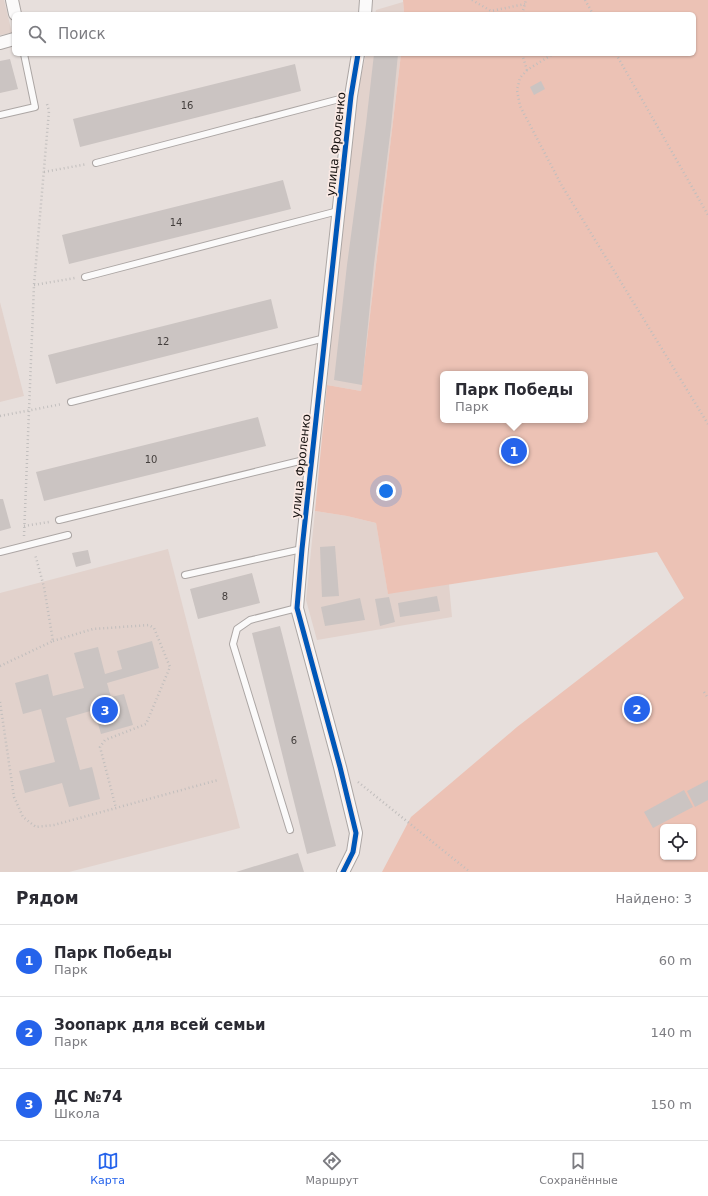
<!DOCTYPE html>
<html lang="ru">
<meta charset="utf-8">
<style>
:root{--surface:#fff;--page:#f2f2f3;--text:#2b2b33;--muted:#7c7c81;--line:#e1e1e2;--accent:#2563eb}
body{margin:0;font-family:"DejaVu Sans",sans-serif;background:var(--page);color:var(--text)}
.controls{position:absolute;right:12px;bottom:12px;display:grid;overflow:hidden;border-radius:6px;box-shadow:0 1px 3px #0004}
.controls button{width:36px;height:36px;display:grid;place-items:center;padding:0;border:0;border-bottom:1px solid var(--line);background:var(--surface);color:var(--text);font:20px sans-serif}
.you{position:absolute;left:386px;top:491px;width:14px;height:14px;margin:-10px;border:3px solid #fff;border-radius:50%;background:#1a73e8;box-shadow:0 0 0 6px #1a73e833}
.badge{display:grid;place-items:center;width:26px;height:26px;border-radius:50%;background:var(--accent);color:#fff;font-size:13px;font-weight:700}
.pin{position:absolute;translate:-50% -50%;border:2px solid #fff;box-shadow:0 1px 4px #0006}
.popup{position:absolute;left:440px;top:371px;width:148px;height:52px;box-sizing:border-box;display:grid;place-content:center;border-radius:6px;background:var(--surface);filter:drop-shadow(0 1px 3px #0005);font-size:13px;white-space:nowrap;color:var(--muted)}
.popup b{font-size:15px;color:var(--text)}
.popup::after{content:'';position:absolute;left:50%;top:100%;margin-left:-8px;border:8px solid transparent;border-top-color:var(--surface)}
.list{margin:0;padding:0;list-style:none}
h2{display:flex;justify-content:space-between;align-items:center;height:52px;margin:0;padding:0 16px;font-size:17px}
h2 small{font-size:13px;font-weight:400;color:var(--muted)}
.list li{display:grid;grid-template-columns:26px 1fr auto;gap:12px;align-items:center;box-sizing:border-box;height:72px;padding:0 16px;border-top:1px solid var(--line)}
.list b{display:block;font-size:15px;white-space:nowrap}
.list p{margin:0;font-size:13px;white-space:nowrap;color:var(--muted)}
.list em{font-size:13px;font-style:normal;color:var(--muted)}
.icon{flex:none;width:22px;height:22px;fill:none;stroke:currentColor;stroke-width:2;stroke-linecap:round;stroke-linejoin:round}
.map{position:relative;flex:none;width:708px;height:872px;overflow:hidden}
.search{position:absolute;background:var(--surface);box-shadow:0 1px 3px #0004;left:12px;right:12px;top:12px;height:44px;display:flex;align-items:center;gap:10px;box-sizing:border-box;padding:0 14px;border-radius:6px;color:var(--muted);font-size:15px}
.sheet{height:268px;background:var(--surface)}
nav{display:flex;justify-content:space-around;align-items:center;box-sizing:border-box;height:56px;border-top:1px solid var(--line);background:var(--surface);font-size:11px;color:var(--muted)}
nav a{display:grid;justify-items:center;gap:2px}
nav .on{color:var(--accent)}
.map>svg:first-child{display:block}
.built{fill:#e2d2cc}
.green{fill:#ecc2b5;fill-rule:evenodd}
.building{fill:#cbc4c2}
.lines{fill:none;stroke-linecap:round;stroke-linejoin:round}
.service-casing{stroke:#aca6a4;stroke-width:8}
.minor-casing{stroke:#aca6a4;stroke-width:14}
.path{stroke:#c1bebd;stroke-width:2.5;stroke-dasharray:1 3;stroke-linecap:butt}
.service{stroke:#fbfafa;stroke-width:6}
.minor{stroke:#fbfafa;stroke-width:12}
.cycleway-casing{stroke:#f9e9e4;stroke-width:8}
.cycleway{stroke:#0057b8;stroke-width:5}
.labels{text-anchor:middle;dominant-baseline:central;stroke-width:3.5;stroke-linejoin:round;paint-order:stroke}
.number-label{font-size:10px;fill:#433e3c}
.street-label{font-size:12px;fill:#16110f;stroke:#f9e9e4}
</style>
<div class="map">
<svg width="708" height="872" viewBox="0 0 708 872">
<rect width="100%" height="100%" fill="#e7dfdc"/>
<g class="built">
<polygon points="0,0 4,0 12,33 0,35"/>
<polygon points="403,2 404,14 375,14 376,10"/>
<polygon points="366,54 401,54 361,391 327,385 355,103"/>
<polygon points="0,302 24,396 0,402"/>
<polygon points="315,511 347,516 376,523 388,593 449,584 452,617 317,640 306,600"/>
<polygon points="168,549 240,828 69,872 0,872 0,593"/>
</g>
<path class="green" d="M403,0H708V872H382L411,817L517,727L684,598L657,552L388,594L376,523L347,516L315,511L327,385L361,391L401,54H694V14H404ZM443,374H585V420H443ZM663,827H693V857H663Z"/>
<g class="building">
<polygon points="374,54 398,54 391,127 374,264 362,385 334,380 347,265 366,124"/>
<polygon points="10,59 18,89 0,93 0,61"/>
<polygon points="295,64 301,91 80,147 73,119"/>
<polygon points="541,81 545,89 534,95 530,87"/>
<polygon points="283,180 291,209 69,264 62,235"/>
<polygon points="271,299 278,328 56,384 48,355"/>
<polygon points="258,417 266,446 44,501 36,472"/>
<polygon points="0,499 3,499 11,528 0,531"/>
<polygon points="335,546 339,596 322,597 320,547"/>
<polygon points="88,550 91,563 76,567 72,553"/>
<polygon points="252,573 260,603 198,619 190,589"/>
<polygon points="437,596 440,611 400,617 398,603"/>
<polygon points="389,597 395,622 380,626 375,599"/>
<polygon points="360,598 365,620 325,626 321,607"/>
<polygon points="280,626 336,846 307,854 252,633"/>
<polygon points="152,641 159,668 107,683 111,697 124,694 133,725 101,734 94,710 66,718 80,770 92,767 100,799 69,807 62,783 25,793 19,771 55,762 41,709 23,714 15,683 48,674 53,696 84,688 74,653 98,647 105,674 122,669 117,651"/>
<polygon points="708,780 708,800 695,807 687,791"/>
<polygon points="684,790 693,807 653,828 644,812"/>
<polygon points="298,853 304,872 236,872"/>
</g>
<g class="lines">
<g class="service-casing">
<g id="service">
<polyline points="0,115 35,107 24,54"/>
<polyline points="96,163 351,96"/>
<polyline points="85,277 338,211"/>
<polyline points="71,402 325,338"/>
<polyline points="59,520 312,458"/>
<polyline points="0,552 68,535"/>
<polyline points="185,575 302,549"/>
<polyline points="290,830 233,644 237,629 250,620 297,608"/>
</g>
</g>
<g class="minor-casing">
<g id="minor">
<polyline points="12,0 15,14"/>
<polyline points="365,14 366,0"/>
<polyline points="0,43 14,39"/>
<polyline points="343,872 353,852 356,833 340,767 297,608 302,549 351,96 358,54"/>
</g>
</g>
<g class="path">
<polyline points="472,0 491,11 525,4"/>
<polyline points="585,0 593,14"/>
<polyline points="522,14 526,0"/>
<polyline points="522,54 527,70 553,54"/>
<polyline points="616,54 708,215"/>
<polyline points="527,70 520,78 517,90 520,106 562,186 708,424"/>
<polyline points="44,172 87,164"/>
<polyline points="34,285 75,278"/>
<polyline points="0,416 62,404"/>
<polyline points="24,526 49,522"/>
<polyline points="24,536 34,285 49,111 47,104"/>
<polyline points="53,641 93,629 149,625 154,628 170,667 146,724 105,740 100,747 116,808"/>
<polyline points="0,666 53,641 44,587 35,554"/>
<polyline points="704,692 708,698"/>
<polyline points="0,702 14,797 23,817 36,827 54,825 218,780"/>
<polyline points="358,782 470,872"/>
</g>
<use href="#service" class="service"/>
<use href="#minor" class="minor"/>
<g class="cycleway-casing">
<polyline id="cycleway" points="343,872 353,852 356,833 340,767 297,608 302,549 351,96 358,54"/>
</g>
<use href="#cycleway" class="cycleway"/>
</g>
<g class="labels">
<g class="number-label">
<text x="187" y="105">16</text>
<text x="176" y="222">14</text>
<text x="163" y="341">12</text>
<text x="151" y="459">10</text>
<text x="225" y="596">8</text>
<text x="294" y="740">6</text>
</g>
<g class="street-label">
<text transform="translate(336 144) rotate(-84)">улица Фроленко</text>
<text transform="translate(301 466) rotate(-84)">улица Фроленко</text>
</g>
</g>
</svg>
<div class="controls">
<button><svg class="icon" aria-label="locate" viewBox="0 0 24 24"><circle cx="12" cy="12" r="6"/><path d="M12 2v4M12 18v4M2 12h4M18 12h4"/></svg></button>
</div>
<div class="you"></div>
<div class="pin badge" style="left:514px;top:451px">1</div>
<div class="popup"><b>Парк Победы</b>Парк</div>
<div class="pin badge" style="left:637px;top:709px">2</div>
<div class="pin badge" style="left:105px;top:710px">3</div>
<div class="search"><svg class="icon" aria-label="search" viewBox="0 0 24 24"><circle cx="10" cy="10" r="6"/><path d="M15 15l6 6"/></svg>Поиск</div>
</div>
<section class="sheet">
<h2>Рядом<small>Найдено: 3</small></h2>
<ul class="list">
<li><span class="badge">1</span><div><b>Парк Победы</b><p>Парк</p></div><em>60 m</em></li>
<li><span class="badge">2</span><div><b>Зоопарк для всей семьи</b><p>Парк</p></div><em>140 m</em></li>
<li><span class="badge">3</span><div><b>ДС №74</b><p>Школа</p></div><em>150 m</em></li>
</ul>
</section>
<nav>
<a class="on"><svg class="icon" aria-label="map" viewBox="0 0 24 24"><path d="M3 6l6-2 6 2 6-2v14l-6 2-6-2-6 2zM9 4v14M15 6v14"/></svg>Карта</a>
<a><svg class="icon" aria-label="directions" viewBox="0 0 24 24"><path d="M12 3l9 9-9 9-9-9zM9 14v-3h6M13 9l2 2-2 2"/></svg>Маршрут</a>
<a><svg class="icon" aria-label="saved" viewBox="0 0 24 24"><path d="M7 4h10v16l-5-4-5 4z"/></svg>Сохранённые</a>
</nav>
